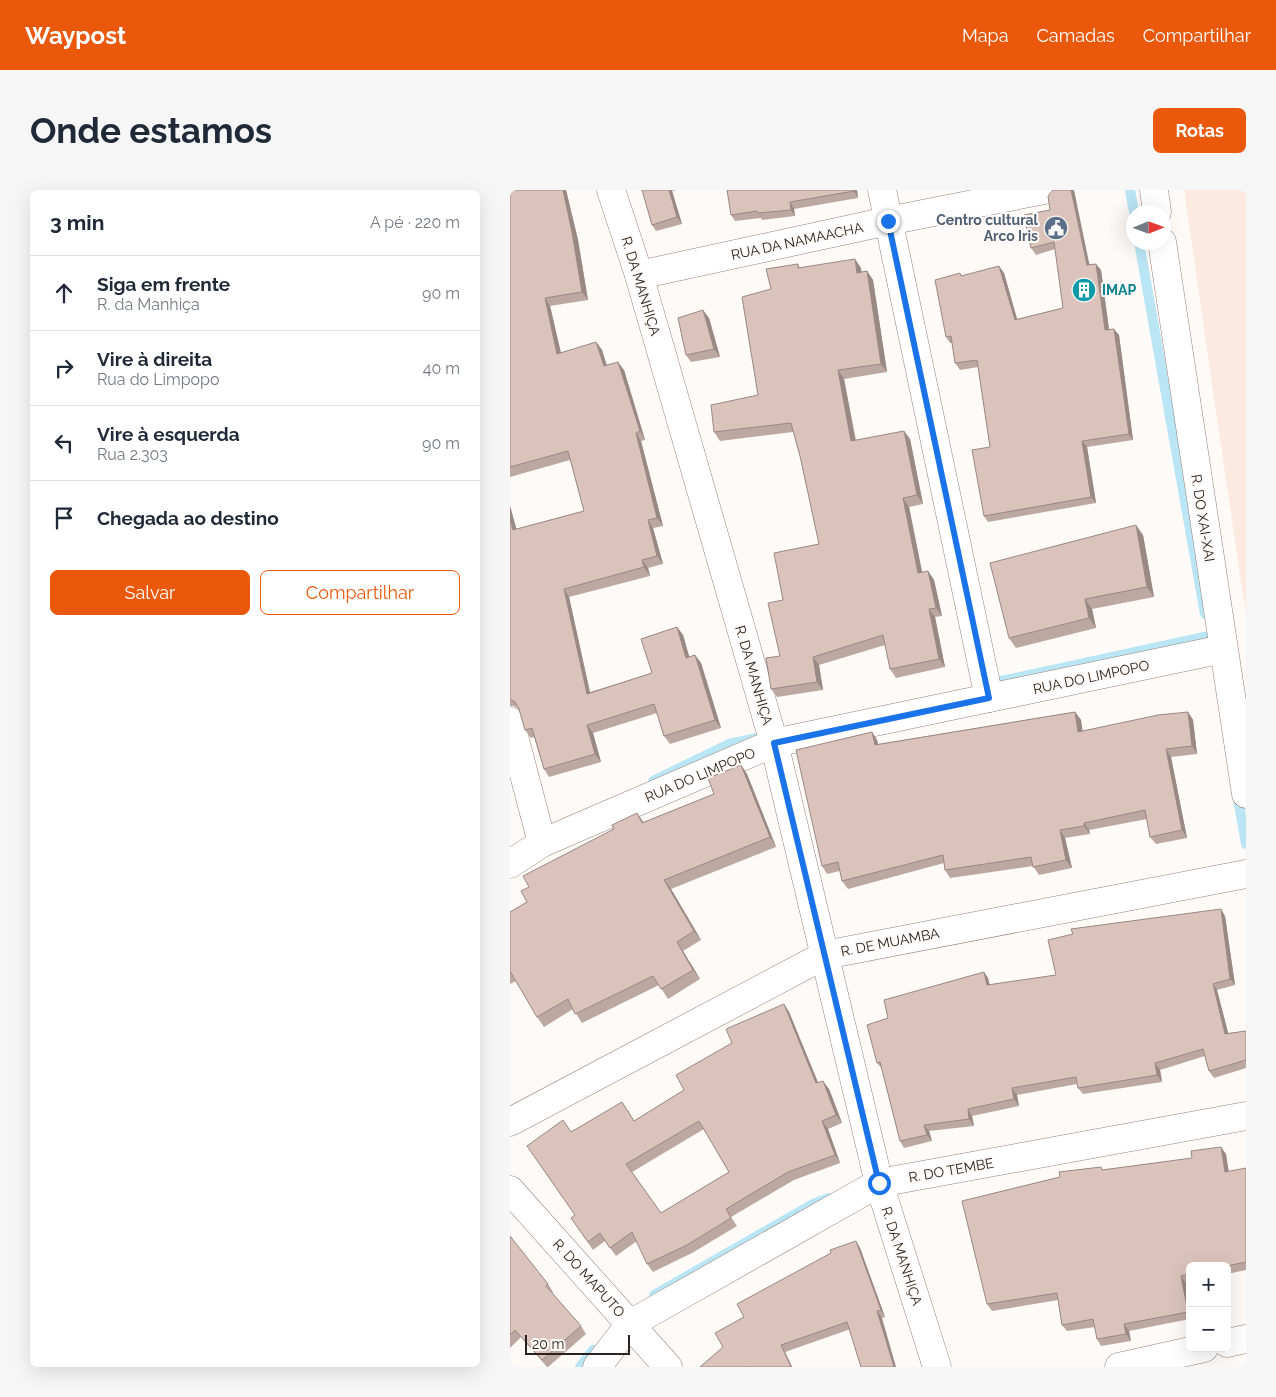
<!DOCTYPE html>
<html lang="pt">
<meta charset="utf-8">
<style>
:root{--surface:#fff;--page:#f6f6f7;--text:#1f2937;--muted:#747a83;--line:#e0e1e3;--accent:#ea580c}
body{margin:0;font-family:Raleway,sans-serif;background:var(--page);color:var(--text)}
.controls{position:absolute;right:15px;bottom:15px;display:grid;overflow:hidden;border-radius:8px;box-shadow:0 5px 20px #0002}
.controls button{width:45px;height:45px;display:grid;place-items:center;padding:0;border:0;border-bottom:1px solid var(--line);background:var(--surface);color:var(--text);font:25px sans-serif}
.compass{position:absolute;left:616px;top:15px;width:45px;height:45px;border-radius:50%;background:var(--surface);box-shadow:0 5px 20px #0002;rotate:89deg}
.scale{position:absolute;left:15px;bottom:12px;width:105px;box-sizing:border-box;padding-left:5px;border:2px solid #2b221e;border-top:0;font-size:14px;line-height:18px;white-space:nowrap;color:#2b221e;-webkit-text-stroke:4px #fefaf7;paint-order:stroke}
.stop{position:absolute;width:15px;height:15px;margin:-11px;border:4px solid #1a73e8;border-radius:50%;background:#fff}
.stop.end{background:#1a73e8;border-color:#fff;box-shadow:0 1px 5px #0008}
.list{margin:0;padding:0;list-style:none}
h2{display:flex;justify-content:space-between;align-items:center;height:65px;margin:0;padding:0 20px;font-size:21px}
h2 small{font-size:16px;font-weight:400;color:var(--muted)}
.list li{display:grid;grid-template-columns:32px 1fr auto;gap:15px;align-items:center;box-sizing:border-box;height:75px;padding:0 20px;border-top:1px solid var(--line)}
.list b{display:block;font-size:19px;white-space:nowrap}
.list p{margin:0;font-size:16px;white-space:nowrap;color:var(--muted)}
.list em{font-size:16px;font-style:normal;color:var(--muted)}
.actions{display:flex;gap:10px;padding:15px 20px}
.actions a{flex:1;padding:11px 0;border:1px solid var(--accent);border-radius:8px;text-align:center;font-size:18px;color:var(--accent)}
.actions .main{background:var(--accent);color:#fff}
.icon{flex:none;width:28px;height:28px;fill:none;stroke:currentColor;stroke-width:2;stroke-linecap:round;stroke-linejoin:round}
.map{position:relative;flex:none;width:736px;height:1177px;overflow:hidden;border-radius:8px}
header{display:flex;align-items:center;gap:30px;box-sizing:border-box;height:70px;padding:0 25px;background:var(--accent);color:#fff}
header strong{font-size:24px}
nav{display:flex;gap:28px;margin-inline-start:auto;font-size:18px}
.intro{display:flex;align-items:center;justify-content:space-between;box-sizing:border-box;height:120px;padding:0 30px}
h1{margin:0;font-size:35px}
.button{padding:12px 22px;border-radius:8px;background:var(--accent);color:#fff;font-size:18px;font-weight:700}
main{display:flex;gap:30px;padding:0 30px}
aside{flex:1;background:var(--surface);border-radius:8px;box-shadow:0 5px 20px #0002}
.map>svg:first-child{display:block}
.built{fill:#fceae0}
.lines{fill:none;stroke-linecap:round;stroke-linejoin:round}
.stream{stroke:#b9e5f5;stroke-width:10}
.minor-casing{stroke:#978177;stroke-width:29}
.minor{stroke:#fff;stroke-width:28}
.wall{fill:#bca8a1;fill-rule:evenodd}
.shaded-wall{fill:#998883}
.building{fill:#dbc3bb;stroke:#998883;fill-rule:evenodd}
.route{stroke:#1a73e8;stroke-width:6}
.labels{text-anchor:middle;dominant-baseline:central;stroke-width:4;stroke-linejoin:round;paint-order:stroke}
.service-label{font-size:14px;font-weight:bold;fill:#4e5e75;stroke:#fefaf7;text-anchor:end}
.street-label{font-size:14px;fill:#2b221e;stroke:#fefaf7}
.culture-label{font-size:14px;font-weight:bold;fill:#0d838f;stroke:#fefaf7;text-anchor:start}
</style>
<header>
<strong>Waypost</strong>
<nav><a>Mapa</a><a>Camadas</a><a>Compartilhar</a></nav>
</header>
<div class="intro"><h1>Onde estamos</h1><a class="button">Rotas</a></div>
<main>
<aside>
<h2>3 min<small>A pé · 220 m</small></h2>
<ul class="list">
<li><svg class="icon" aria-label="ahead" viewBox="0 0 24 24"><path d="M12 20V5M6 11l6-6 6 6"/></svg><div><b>Siga em frente</b><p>R. da Manhiça</p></div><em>90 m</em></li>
<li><svg class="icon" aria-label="right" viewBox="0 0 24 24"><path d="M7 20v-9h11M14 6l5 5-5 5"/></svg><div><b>Vire à direita</b><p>Rua do Limpopo</p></div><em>40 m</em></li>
<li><svg class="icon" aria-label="left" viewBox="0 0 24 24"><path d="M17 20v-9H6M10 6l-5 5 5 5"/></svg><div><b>Vire à esquerda</b><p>Rua 2.303</p></div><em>90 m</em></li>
<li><svg class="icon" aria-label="arrive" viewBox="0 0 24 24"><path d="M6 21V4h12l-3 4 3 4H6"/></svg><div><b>Chegada ao destino</b></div></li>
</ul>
<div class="actions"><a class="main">Salvar</a><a>Compartilhar</a></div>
</aside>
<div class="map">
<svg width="736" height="1177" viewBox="0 0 736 1177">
<rect width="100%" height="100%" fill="#fefaf7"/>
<polygon class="built" points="674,0 736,0 736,422 732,400"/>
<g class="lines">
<g class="stream">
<polyline points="620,0 624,22"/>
<polyline points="629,52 695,424"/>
<polyline points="487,492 699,446"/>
<polyline points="143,591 219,554 247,548"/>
<polyline points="727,603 736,654"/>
<polyline points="144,1105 303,1014 319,1008"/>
<polyline points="70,1177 83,1160"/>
</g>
<g class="minor-casing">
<g id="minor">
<polyline points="101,0 129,85 264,553 369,993 427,1177"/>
<polyline points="372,0 479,508"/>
<polyline points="644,0 647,22"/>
<polyline points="652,52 736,604"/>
<polyline points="129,85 378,31 534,0"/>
<polyline points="0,531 32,653"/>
<polyline points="0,674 32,653 264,553 713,459"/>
<polyline points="0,932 315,765 736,684"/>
<polyline points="0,1000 158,1177"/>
<polyline points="717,1153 736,1149"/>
<polyline points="87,1177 120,1134 369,993 736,926"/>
<polyline points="609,1177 694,1158"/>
</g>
</g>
<use href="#minor" class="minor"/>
</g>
<g class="wall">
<polygon points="0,0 56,0 68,50 78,110 40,116 51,163 86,152 92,160 97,175 114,180 135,250 131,251 153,336 143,338 153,374 138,378 140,386 59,407 80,502 142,483 167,437 173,445 179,467 185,465 191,473 211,538 160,554 154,546 147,523 83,543 91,572 39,587 34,579 24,547 21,548 15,540 9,519 4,516 0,516 0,316 6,339 74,321 60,270 0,287"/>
<polygon points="132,0 167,0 162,1 172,34 146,41 142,35"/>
<polygon points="217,0 347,0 348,8 284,19 285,26 252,30 251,28 225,31 221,25"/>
<polygon points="514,25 580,75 591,80 599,140 609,145 623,250 577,257 586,313 478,332 474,326 480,257 468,177 450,180 445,173 442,153 440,153 436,147 452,86 494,83 507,129 553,118 545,59 526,65 521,58"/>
<polygon points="288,74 290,78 351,78 351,82 357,81 363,90 377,182 334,189 346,250 400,249 413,314 399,317 412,382 418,381 424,390 432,426 425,427 435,477 386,488 380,479 375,455 309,475 313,500 267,507 261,499 270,466 273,410 309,354 290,266 283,242 210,251 204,242 248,205 261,99"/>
<polygon points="199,128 210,167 181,172 176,165"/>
<polygon points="633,345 644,407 582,419 586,438 506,458 499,448"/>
<polygon points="565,522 571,530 572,541 678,522 683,530 687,564 661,567 677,648 646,654 640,647 637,629 579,640 580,644 555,648 562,678 529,685 523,676 440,688 435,680 434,673 338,699 332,691 330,681 317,684 312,676 362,542 367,550 368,554"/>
<polygon points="231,575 237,584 266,657 161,699 191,750 173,761 190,789 158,809 149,795 72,833 63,819 34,837 27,827 6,791 0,794 0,722 17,712 19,697 127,623 134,632 204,604"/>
<polygon points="715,726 725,795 707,800 718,843 736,841 736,878 704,888 699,881 695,866 650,880 652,892 573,904 568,898 567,894 507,905 509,916 462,926 464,936 419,941 422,951 394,958 390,951 372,879 367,873 378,828 474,782 478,788 480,795 546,785"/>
<path d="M274,814L279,822L308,893L319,899L332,933L318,939L330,973L284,990L221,1027L227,1036L182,1063L143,1082L137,1074L127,1051L106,1066L95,1051L83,1060L61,1028L65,1025L61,942L118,920L124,931L174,900L222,853ZM194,939L219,982L151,1023L122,982Z"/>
<polygon points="716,964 718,982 736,978 736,1080 717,1084 717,1076 680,1076 680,1092 676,1093 680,1113 680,1129 619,1141 621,1151 591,1156 587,1149 585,1137 557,1141 552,1135 548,1110 482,1121 477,1114 591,977 593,980"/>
<polygon points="0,1046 38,1094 43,1102 42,1103 71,1136 76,1144 38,1177 37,1177 11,1147 0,1158"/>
<polygon points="346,1051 350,1058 375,1127 275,1162 282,1177 190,1177 213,1157 234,1127"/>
</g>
<g class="shaded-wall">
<polygon points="53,0 56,0 68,50 78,110 72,102"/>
<polygon points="159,0 161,0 162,1 172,34 167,27"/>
<polygon points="344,0 347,0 348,8 344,1"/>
<polygon points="561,0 564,0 581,82 577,75"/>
<polygon points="280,12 284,19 285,26 281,20"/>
<polygon points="345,69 351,78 353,91 347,83"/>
<polygon points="586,74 591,80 600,147 595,140"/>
<polygon points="489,76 494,83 509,136 505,130"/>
<polygon points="357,81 363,90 377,182 371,174"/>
<polygon points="35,108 40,116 53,172 47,164"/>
<polygon points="193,120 199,128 210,167 204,159"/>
<polygon points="604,139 609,145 623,250 619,244"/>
<polygon points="86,152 92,160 99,184 94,176"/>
<polygon points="108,172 114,180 135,250 130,241"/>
<polygon points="328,180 334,189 347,260 341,251"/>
<polygon points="394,241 400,249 413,314 407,305"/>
<polygon points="126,243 131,251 153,336 147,328"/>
<polygon points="572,251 577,257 586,313 581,307"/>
<polygon points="393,308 399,317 414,392 408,383"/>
<polygon points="0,316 9,348 3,340 0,329"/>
<polygon points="138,330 143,338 153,374 147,366"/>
<polygon points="626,335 633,345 644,407 637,397"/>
<polygon points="132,370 138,378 140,386 134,377"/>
<polygon points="418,381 424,390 432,426 426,418"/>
<polygon points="54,399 59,407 82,512 77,504"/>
<polygon points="575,409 582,419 586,438 579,428"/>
<polygon points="419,419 425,427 435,477 429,469"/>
<polygon points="167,437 173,445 182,476 176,468"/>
<polygon points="185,465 191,473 211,538 205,530"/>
<polygon points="303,467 309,475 313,500 307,492"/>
<polygon points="565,522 571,530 574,550 568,542"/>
<polygon points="678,522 683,530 687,564 682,556"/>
<polygon points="77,535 83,543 91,572 85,564"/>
<polygon points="362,542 367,550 370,562 365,555"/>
<polygon points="656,559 661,567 677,648 672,640"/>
<polygon points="231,575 237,584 266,657 260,647"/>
<polygon points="574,633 579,640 580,644 574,636"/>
<polygon points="550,640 555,648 562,678 556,670"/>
<polygon points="154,690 161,699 191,750 184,741"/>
<polygon points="711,719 715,726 725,795 720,789"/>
<polygon points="167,752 173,761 190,789 183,780"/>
<polygon points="474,782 478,788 481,802 477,795"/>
<polygon points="703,794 707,800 720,850 715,844"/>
<polygon points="274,814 279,822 312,902 306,893"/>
<polygon points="645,873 650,880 652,892 647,885"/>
<polygon points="313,891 319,899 332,933 326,925"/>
<polygon points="502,898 507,905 509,916 504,909"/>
<polygon points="458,919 462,926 464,936 459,929"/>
<polygon points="312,931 318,939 330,973 325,965"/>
<polygon points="414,935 419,941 422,951 417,945"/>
<polygon points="711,957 716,964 720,989 715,982"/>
<polygon points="346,1051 350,1058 375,1127 371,1120"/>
<polygon points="671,1086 676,1093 680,1113 680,1125 678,1122"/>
<polygon points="367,1121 372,1128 386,1177 384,1177"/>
<polygon points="614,1134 619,1141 621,1151 616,1144"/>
<polygon points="271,1155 275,1162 282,1177 281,1177"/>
</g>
<g class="building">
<polygon points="0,0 53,0 62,42 72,102 35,108 47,164 86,152 94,176 108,172 130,241 126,243 147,328 138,330 147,366 132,370 134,377 54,399 77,504 142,483 131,449 167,437 176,468 185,465 205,530 154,546 144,514 77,535 85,564 34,579 22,538 15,540 9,519 5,512 0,509 0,329 3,340 74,321 58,261 0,277"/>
<polygon points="132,0 159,0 167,27 142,35"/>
<polygon points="217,0 344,0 344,1 280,12 281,20 248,23 247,21 221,25"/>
<polygon points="543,0 561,0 577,75 586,74 595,140 604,139 619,244 572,251 581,307 474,326 462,260 480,257 467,170 445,173 441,146 436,147 425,90 450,83 451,86 489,76 505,130 553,118 544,52 521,58 514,25 540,20 538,6"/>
<polygon points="345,69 347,83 357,81 371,174 328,180 341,251 394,241 407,305 393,308 408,383 418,381 426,418 419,419 429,469 380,479 373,445 303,467 307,492 261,499 256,468 270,466 258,413 273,410 264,363 309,354 290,266 281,233 204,242 201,215 248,205 232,107 261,99 256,79 288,74 288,78"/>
<polygon points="193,120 204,159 176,165 168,128"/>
<polygon points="626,335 637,397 575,409 579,428 499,448 480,373"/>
<polygon points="565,522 568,542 648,525 678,522 682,556 656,559 672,640 640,647 635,620 574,633 574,636 550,640 556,670 523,677 521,667 435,680 433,665 332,691 328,672 312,676 286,560 362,542 365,555"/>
<polygon points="231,575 260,647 154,690 184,741 167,752 183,780 151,799 143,786 65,824 58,809 27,827 0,781 0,722 17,712 11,701 19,697 13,686 104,639 102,635 127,623 132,633 204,604 198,588"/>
<polygon points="711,719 720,789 703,794 715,844 736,841 736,870 699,881 693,859 645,873 647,885 568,898 566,887 502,898 504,909 458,919 459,929 414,935 417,945 390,951 370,872 367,873 357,835 378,828 374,810 474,782 477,795 546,785 538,750 563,744 561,739"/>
<path d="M274,814L306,893L313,891L326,925L312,931L325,965L278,982L216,1019L221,1028L177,1055L137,1074L122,1042L100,1058L90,1043L78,1052L61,1028L65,1025L17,956L53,930L61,942L112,912L124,931L174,900L166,885L222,853L216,839ZM189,931L219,982L151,1023L116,974Z"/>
<polygon points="711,957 715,982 736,978 736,1072 717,1076 680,1076 680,1084 671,1086 678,1122 614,1134 616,1144 587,1149 583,1129 552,1135 547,1103 477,1114 452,1011 550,987 549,982 591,977 592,980 682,968 681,961"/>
<polygon points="0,1046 38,1094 36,1096 71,1136 32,1170 5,1140 0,1145"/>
<polygon points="346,1051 371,1120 367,1121 384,1177 351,1177 337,1132 271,1155 281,1177 239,1177 239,1176 238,1177 190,1177 213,1157 205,1143 234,1127 227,1114 321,1063 320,1060"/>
</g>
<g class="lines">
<polyline class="route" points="369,993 264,553 479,508 378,31"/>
</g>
<defs>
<g id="civic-disc" transform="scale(1.25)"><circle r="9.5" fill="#5c6f8a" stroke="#fefaf7"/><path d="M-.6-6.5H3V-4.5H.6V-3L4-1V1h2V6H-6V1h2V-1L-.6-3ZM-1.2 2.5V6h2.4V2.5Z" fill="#fff"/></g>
<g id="building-disc" transform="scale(1.25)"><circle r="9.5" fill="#0f9aa8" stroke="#fefaf7"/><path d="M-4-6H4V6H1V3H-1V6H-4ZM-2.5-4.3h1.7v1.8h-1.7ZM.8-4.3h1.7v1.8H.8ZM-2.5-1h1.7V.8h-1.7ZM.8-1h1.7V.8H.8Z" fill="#fff"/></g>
</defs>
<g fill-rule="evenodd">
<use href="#civic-disc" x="546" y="38"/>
<use href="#building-disc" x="574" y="100"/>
</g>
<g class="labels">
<g class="service-label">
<text x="528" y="30">Centro cultural<tspan x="528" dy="16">Arco Iris</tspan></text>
</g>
<g class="street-label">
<text transform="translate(287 51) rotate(-12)">RUA DA NAMAACHA</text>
<text transform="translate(131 96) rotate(73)">R. DA MANHIÇA</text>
<text transform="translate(693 328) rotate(81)">R. DO XAI-XAI</text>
<text transform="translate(244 485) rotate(74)">R. DA MANHIÇA</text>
<text transform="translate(581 487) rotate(-12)">RUA DO LIMPOPO</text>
<text transform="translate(190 585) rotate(-23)">RUA DO LIMPOPO</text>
<text transform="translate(380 752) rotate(-11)">R. DE MUAMBA</text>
<text transform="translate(441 980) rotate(-10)">R. DO TEMBE</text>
<text transform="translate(392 1066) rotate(72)">R. DA MANHIÇA</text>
<text transform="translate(79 1088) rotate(48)">R. DO MAPUTO</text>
</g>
<g class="culture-label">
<text x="592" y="100">IMAP</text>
</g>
</g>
</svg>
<div class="controls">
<button>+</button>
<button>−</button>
</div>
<svg class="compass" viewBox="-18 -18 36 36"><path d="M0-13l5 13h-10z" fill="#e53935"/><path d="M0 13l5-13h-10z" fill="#747a83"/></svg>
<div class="scale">20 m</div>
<div class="stop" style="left:369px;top:993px"></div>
<div class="stop end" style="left:378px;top:31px"></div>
</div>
</main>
